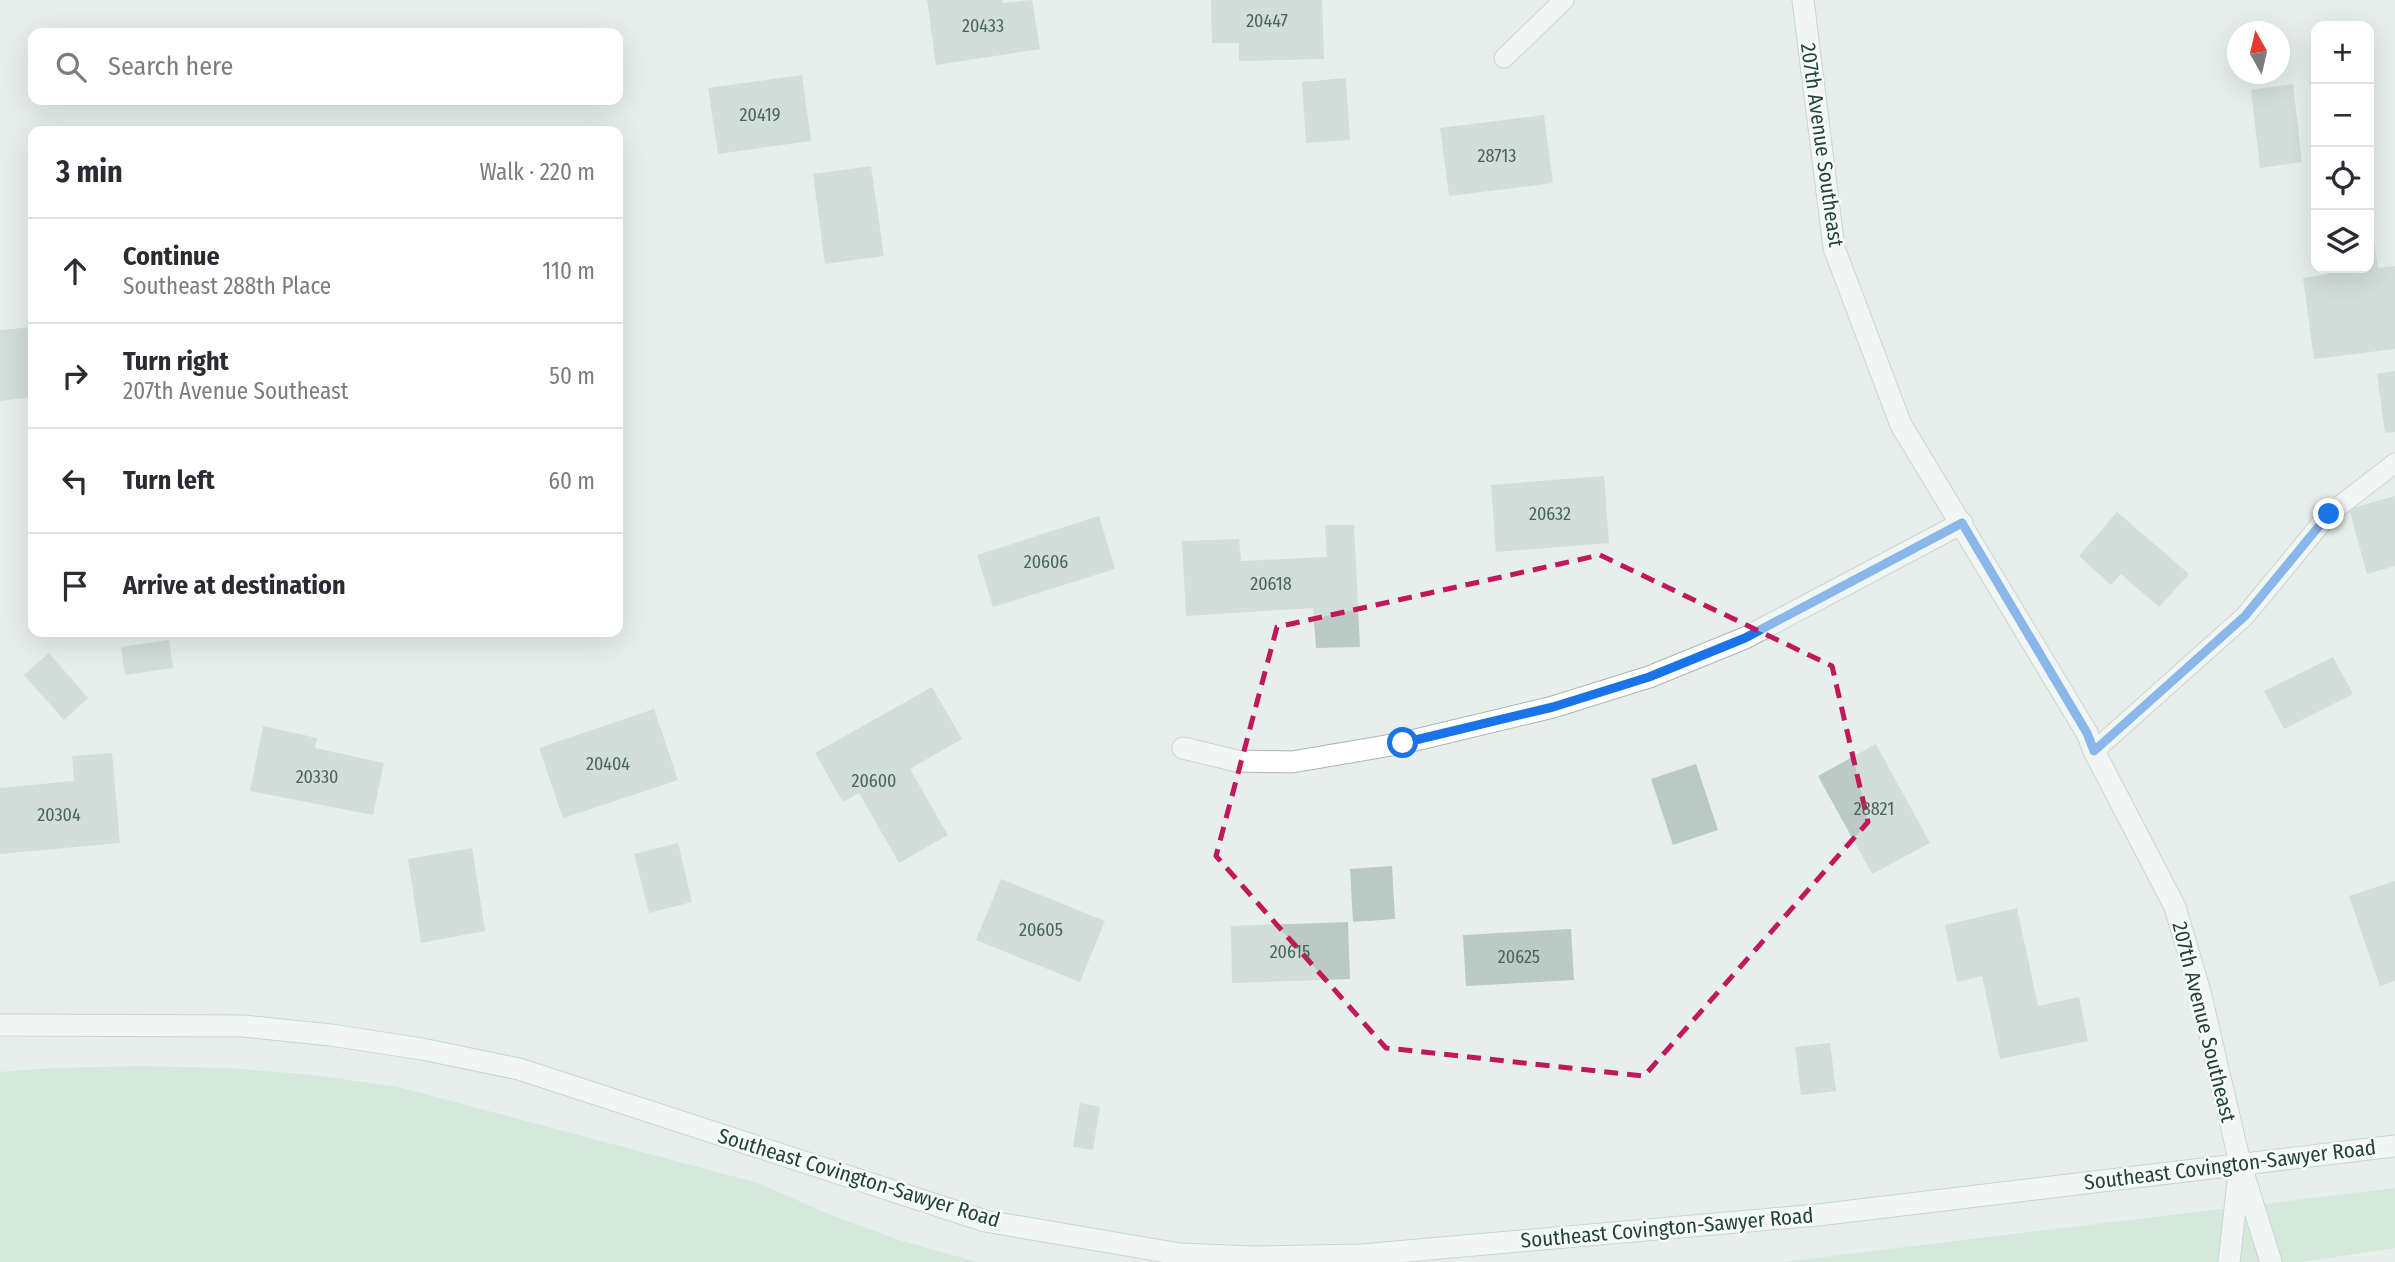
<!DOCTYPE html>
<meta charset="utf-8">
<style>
:root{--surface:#fff;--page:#f2f2f3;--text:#2b2b33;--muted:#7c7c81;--line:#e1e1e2}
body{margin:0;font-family:"Fira Sans Condensed",sans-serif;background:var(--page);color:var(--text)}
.controls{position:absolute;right:21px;top:21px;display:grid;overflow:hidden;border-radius:14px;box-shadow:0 7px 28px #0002}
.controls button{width:63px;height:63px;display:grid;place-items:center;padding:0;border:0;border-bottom:2px solid var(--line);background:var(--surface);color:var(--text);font:35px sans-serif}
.compass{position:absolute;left:2227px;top:21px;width:63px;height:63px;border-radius:50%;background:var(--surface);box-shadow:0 7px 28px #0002;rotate:352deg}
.stop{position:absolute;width:21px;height:21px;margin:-16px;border:5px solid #1a73e8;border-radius:50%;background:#fff}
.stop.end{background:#1a73e8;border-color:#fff;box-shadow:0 2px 7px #0008}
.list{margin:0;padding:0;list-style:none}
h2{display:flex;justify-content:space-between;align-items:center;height:91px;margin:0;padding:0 28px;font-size:30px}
h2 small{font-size:23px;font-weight:400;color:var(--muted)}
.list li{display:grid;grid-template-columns:46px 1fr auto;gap:21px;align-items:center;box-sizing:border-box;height:105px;padding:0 28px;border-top:2px solid var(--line)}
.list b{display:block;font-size:26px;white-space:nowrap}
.list p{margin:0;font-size:23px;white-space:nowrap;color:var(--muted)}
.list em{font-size:23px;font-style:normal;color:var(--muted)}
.icon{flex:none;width:38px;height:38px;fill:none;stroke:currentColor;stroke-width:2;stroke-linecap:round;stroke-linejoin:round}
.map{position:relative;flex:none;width:2395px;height:1262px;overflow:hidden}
.search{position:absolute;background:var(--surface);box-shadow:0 7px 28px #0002;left:28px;top:28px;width:595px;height:77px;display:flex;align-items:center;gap:18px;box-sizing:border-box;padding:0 24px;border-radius:14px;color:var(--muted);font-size:26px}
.panel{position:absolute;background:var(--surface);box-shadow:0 7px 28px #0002;left:28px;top:126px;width:595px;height:511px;border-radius:14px}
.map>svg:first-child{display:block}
.green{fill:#bfe0c8}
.building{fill:#bbcac4}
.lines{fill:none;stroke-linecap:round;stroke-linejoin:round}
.lane-casing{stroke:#a8b8b2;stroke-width:21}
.street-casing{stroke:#a8b8b2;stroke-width:23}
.secondary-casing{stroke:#a4bbb3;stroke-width:23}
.lane{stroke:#fff;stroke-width:19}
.street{stroke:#fff;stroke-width:21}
.secondary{stroke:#fff;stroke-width:21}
.route{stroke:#1a73e8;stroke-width:9}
.marked{fill:none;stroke:#c2185b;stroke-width:5;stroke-dasharray:14 9;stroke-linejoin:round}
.labels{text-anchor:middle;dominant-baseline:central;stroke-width:5;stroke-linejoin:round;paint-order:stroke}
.number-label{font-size:18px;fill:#4a645c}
.street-label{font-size:21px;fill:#24423a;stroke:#f7fbf9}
</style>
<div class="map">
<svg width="2395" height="1262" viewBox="0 0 2395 1262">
<rect width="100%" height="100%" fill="#e6efeb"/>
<g class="green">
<polygon points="140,1066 227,1068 313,1075 398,1087 758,1183 828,1214 899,1240 977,1262 0,1262 0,1072 54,1068"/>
<polygon points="2395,1188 2395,1248 2301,1262 1782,1262"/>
</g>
<g class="building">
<polygon points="927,0 1002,0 1002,3 1032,0 1040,49 936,65"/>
<polygon points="1211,0 1322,0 1324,59 1239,61 1239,43 1212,43"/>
<polygon points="802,75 811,141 718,154 708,88"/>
<polygon points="1346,78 1350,140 1306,143 1302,82"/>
<polygon points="2293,84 2302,162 2260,168 2251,90"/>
<polygon points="1544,115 1553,183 1449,196 1440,128"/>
<polygon points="871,166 884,256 825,264 813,174"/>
<polygon points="2374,240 2378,268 2395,266 2395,349 2314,359 2303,278 2328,274 2327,268 2369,268 2369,241"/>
<polygon points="33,327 33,397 0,401 0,330"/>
<polygon points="2395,371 2395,432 2385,433 2377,374"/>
<polygon points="1604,476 1609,543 1496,552 1491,485"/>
<polygon points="2395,496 2395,566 2367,574 2349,509"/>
<polygon points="2117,512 2189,574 2159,607 2121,574 2111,585 2079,556"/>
<polygon points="1099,516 1115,569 993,607 977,555"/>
<polygon points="1325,525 1354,525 1360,647 1316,648 1313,608 1186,616 1182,541 1239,539 1241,561 1327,557"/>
<polygon points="169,640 173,668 125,675 121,647"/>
<polygon points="49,653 88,698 64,720 24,675"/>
<polygon points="2333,657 2353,694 2284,729 2264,691"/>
<polygon points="932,687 962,739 910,769 948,835 899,863 859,793 843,802 815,753"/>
<polygon points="654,709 678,780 563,818 539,748"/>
<polygon points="263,726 317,738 315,748 384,763 373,815 250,791"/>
<polygon points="1876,744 1930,843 1872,874 1818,776"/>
<polygon points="112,753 120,843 0,854 0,788 74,781 72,756"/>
<polygon points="1696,764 1718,830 1673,845 1651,779"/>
<polygon points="678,843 692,902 649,913 634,854"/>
<polygon points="472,848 485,931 421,943 408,859"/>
<polygon points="1392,866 1395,919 1353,922 1350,869"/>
<polygon points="1001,879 1105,921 1080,982 976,940"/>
<polygon points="2395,881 2395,981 2380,986 2349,896"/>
<polygon points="2017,908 2038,1006 2079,997 2088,1041 2000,1059 1982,976 1957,982 1945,925"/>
<polygon points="1348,922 1350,979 1232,983 1231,926"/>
<polygon points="1571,929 1574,980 1466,986 1463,935"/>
<polygon points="1830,1043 1836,1091 1801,1095 1795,1047"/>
<polygon points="1080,1103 1100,1107 1093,1150 1073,1147"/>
</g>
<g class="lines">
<g class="lane-casing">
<g id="lane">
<polyline points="1504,58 1564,0"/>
<polyline points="2094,751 2245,616 2329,514 2395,463"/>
</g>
</g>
<g class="street-casing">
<g id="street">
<polyline points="1803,0 1834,248 1901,425 2087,733 2094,751 2175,907 2200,992 2240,1163 2271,1262"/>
<polyline points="1183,748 1237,761 1292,762 1403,743 1553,707 1649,677 1745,638 1962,523"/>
<polyline points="2229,1262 2239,1173"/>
</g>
</g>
<g class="secondary-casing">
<polyline id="secondary" points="0,1025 243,1026 331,1035 422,1049 519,1069 985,1221 1180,1254 1253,1257 1361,1255 1818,1215 2395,1146"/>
</g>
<use href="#lane" class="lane"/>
<use href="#street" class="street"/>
<use href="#secondary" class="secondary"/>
</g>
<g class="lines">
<polyline class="route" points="1403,743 1553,707 1649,677 1745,638 1962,523 2087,733 2094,751 2245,616 2329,514"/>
</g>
<path d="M0 0H2395V1262H0ZM1600,555L1832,666L1868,822L1644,1076L1386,1048L1216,856L1277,627Z" fill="#e6efeb" fill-opacity=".55" fill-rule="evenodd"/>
<path class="marked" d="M1600,555L1832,666L1868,822L1644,1076L1386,1048L1216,856L1277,627Z"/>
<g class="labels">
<g class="number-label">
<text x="1267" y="21">20447</text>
<text x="983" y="26">20433</text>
<text x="760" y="115">20419</text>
<text x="1497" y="156">28713</text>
<text x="1550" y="514">20632</text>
<text x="1046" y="562">20606</text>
<text x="1271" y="584">20618</text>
<text x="608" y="764">20404</text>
<text x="317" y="777">20330</text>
<text x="874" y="781">20600</text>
<text x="1874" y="809">28821</text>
<text x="59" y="815">20304</text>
<text x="1041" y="930">20605</text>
<text x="1290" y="952">20615</text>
<text x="1519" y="957">20625</text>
</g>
<g class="street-label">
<text transform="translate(1822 145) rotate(82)">207th Avenue Southeast</text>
<text transform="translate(2204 1022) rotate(76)">207th Avenue Southeast</text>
<text transform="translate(2230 1165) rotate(-7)">Southeast Covington-Sawyer Road</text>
<text transform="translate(859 1178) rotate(17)">Southeast Covington-Sawyer Road</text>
<text transform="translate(1667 1228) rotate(-5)">Southeast Covington-Sawyer Road</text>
</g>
</g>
</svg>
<div class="controls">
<button>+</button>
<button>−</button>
<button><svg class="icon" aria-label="locate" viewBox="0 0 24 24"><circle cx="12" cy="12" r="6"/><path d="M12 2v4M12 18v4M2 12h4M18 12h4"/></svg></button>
<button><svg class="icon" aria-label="layers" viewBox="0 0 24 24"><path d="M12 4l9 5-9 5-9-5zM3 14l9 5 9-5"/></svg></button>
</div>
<svg class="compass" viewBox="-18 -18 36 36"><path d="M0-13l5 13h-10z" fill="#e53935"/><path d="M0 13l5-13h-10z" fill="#7c7c81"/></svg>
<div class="stop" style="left:1403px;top:743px"></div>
<div class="stop end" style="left:2329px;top:514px"></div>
<div class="search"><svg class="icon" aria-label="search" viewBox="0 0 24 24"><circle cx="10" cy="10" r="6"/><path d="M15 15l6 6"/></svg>Search here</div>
<section class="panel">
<h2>3 min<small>Walk · 220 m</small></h2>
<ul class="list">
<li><svg class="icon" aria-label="ahead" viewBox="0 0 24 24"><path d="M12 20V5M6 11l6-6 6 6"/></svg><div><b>Continue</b><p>Southeast 288th Place</p></div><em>110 m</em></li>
<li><svg class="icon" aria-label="right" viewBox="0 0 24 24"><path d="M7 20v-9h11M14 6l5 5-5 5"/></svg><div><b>Turn right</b><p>207th Avenue Southeast</p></div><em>50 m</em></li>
<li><svg class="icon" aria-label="left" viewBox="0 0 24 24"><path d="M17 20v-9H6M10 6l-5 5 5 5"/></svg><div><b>Turn left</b></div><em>60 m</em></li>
<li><svg class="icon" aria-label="arrive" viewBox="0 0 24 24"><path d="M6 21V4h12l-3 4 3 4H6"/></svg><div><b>Arrive at destination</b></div></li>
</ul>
</section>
</div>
